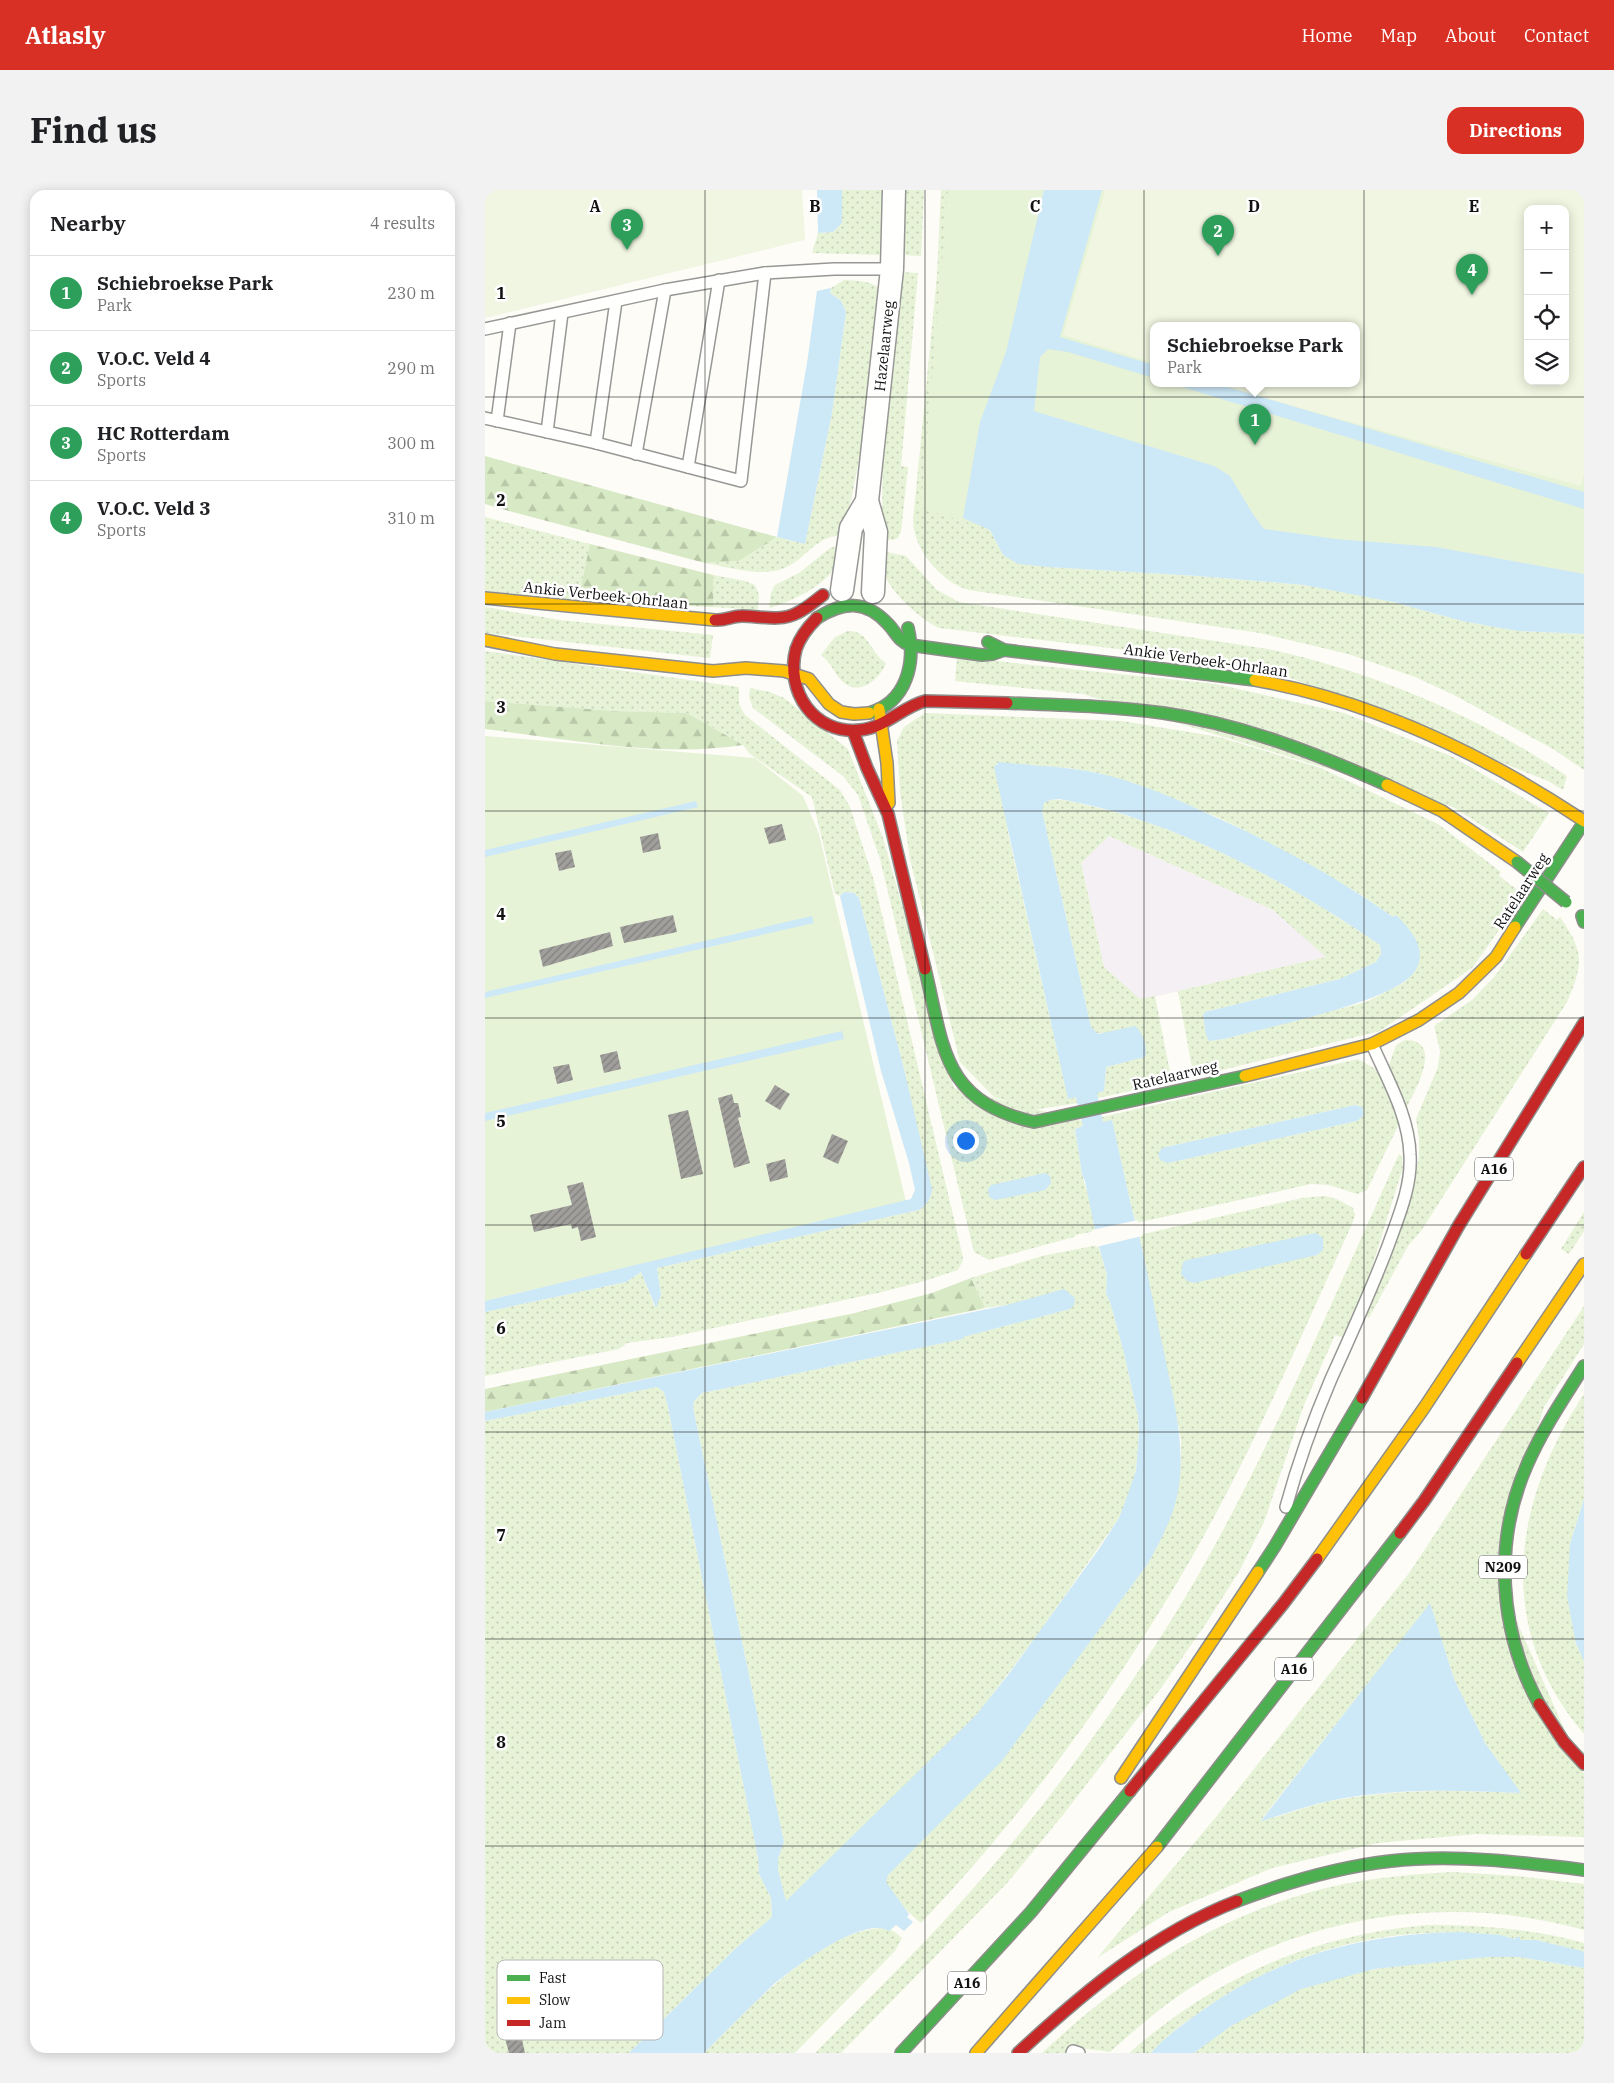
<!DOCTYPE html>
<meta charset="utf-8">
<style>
:root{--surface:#fff;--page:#f2f2f2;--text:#202124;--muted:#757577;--line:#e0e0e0;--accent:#d93025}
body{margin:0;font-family:"IBM Plex Serif",serif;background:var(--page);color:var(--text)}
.controls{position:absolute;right:15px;top:15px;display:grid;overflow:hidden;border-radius:10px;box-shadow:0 2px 12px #0003}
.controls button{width:45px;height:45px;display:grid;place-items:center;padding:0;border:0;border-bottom:1px solid var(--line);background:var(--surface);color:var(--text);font:25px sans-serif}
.you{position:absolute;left:480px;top:950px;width:18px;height:18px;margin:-12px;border:4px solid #fff;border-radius:50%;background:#1a73e8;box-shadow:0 0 0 8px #1a73e833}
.badge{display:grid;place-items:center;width:32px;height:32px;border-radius:50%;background:var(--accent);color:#fff;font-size:16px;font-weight:700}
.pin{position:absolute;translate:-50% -41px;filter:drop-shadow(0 1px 2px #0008)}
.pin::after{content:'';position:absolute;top:26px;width:18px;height:15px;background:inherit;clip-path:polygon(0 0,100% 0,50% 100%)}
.popup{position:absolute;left:665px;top:132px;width:210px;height:65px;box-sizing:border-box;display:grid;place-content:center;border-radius:10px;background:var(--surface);filter:drop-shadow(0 1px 4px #0005);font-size:16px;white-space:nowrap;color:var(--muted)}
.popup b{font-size:19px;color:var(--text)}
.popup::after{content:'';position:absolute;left:50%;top:100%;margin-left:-10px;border:10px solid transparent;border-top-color:var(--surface)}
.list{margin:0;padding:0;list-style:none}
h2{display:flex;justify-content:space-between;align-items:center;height:65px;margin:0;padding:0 20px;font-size:21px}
h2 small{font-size:16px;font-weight:400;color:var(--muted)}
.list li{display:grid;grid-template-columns:32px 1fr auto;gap:15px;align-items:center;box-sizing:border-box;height:75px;padding:0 20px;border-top:1px solid var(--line)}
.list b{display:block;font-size:19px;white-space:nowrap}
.list p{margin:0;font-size:16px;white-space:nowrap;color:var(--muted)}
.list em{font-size:16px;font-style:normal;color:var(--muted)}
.icon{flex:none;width:28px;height:28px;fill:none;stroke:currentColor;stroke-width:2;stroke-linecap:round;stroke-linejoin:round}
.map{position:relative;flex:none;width:1099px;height:1863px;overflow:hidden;border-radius:15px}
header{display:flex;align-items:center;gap:30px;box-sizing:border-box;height:70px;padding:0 25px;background:var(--accent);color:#fff}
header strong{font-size:24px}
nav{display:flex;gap:28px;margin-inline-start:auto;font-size:18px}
.intro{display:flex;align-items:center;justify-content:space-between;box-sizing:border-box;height:120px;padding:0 30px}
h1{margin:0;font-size:35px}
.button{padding:12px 22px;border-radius:15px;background:var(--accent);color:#fff;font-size:18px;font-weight:700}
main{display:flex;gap:30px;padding:0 30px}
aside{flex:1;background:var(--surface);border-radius:15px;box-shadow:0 2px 12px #0003}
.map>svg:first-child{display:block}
.industrial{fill:#f5f0f3}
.grass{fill:url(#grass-dots);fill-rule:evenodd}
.forest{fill:url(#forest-firs)}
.park{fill:#e7f3d7;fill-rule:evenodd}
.pitch{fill:#f0f6e1;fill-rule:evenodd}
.water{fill:#cde8f7}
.pier{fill:#fdfcf7}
.building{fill:url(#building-hatch)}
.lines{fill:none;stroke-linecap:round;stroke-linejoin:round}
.lane-casing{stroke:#979795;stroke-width:14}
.street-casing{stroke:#979795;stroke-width:25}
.fast-casing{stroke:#8e8d8b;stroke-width:14}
.slow-casing{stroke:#8e8d8b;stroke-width:14}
.jam-casing{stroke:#8e8d8b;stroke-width:14}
.lane{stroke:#fffffe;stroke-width:11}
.street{stroke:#fffffe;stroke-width:22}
.fast{stroke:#4caf50;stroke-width:11}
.slow{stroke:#ffc107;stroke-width:11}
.jam{stroke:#c62828;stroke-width:11}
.fast-bridge-casing{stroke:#8e8d8b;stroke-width:14;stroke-linecap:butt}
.fast-bridge{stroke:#4caf50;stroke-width:11}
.grid{fill:none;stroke:#111;stroke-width:1;stroke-opacity:0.55}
.labels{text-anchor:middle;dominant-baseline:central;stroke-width:5;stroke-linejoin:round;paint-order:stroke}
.shield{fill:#fff;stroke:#585858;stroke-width:1}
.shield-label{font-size:14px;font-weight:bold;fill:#111}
.street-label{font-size:15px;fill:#111;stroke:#fff}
.key{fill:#fff;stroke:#b8b8b8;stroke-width:1}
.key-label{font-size:14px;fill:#111}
.grid-label{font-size:16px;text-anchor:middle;font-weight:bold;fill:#111;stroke:#fff;stroke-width:5;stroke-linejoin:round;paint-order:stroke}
</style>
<header>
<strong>Atlasly</strong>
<nav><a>Home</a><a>Map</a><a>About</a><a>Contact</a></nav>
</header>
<div class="intro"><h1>Find us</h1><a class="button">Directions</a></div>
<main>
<aside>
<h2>Nearby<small>4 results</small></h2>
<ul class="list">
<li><span class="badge" style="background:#2e9e5b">1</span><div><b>Schiebroekse Park</b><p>Park</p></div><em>230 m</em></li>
<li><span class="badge" style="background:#2e9e5b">2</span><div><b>V.O.C. Veld 4</b><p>Sports</p></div><em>290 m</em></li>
<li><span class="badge" style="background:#2e9e5b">3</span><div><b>HC Rotterdam</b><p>Sports</p></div><em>300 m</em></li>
<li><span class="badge" style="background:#2e9e5b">4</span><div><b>V.O.C. Veld 3</b><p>Sports</p></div><em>310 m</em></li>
</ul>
</aside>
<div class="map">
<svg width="1099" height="1863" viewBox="0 0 1099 1863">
<defs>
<pattern id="grass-dots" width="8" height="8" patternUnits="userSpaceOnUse" patternTransform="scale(1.25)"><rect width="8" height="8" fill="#e7f3d7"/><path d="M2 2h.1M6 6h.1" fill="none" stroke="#c5cfb8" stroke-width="1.8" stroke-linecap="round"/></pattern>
<pattern id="forest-firs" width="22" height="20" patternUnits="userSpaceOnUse" patternTransform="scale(1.25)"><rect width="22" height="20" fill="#d8eac5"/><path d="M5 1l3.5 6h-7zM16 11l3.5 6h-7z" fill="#b8c8a8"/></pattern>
<pattern id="building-hatch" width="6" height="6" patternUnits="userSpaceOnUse" patternTransform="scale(1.25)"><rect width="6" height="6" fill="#a19f9c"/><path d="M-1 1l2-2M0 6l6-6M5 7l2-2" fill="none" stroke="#82807e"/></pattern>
</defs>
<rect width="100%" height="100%" fill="#fdfcf7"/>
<polygon class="industrial" points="624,646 788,720 842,767 655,810 619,778 596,672"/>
<g class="grass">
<polygon points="357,0 403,0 400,57 396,65 327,63 333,43 348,42 357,33"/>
<polygon points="419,0 439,0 436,66 417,65"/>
<path d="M456,0H559L478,328L505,340L518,365L563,377L713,386L819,395L866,403L908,412L977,431L1034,441L1099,444V580L1068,559L967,504L930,487L863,464L775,443L484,400C456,392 429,360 428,331L452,85Z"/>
<polygon points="415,82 433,83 416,276 423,277 416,342 413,348 408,350 397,349 398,249"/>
<path d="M359,90C372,91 384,90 394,98L381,234L359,346C331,343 321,371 297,379C274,387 244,377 220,373L254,371L292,347L320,354L347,223L361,122L356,111L345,103L346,98Z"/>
<polygon points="0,327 105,354 93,410 0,401"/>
<path d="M352,356L358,357C355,364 353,373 349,379C337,397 304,413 284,418L286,403L290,395L314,383L345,358Z"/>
<path d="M396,361L421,366L452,400L474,412L783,459C890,482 991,525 1082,586L1078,600L1063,591L783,479L735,471L454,438C437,430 405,403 400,384C397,377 397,368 396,361Z"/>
<polygon points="228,385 260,391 270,395 274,405 273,420 228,417"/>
<polygon points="0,417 75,430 228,445 225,468 0,443"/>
<path d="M362,441C384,439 385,463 401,473C395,489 374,507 358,492C349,484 348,474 336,465L349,448Z"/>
<polygon points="0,461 254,497 254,514 260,525 355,600 365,617 389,691 477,1063 478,1070 473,1080 439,1091 397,1102 187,1147 142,1153 134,1159 0,1186 0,1122 141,1092 156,1082 170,1117 176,1105 172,1078 434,1020 441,1014 446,1006 419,879 374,708 369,703 359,702 355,706 350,704 327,607 265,564 258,555 202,523 129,521 0,511"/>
<polygon points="472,467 731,494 859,523 968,567 1064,623 1038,662 968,617 598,504 470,491"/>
<polygon points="265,498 285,502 299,508 363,559 398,648 469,898 597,931 598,936 590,939 597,984 606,1015 610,1041 591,1045 589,1047 504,1070 489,1062 395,669 373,605 358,586 268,518 264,507"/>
<path d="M440,523L637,531L734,547L836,578L953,634L1016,682L1014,686L1039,705L987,778L895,841L713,886L707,878L693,801L841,767L788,720L624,646L596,673L619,777L655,809L670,806L685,882L682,893L613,908L611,903L619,901L621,877L660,867V856L620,843H611L606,837L557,621V616L561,611C575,607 592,613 606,616C708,640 809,696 895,755L896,764L891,772L855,789L720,822L718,825L724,851L739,849L881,812L920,792L930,781L934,771L911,725L908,727L873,703L786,654L741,631L670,601L613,583L584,578L511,573L524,647L583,908L591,907L593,913L548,920L509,907L475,872L425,669L415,602L412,551L419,537Z"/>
<path d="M1058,719L1072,730L1075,727C1099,762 1099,772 1082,812L936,1041L923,1056L884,1128L881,1126L927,996L934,968V949L931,929L953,877L955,861L949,836L987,810L1010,786Z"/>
<path d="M920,850C960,850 930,901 921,919L904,875L911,855Z"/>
<path d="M873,869L894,881L914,934L882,1000L872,1004L844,995L826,994L651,1033L647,1020L627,931L618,932L617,927ZM870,915L877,917L879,925L872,931L683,973L676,960L681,957Z"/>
<path d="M914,964L917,966L918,977L887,1077L872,1118L859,1148L850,1145L819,1215L779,1332L755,1380L720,1435L676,1498L577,1626L523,1692L356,1863H330C390,1802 451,1743 506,1678C571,1602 629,1521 682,1437C735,1353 779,1262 820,1172C852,1102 883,1033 914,964Z"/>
<path d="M840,1006L852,1009L868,1018L870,1025L867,1034C815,1148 766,1265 703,1374C628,1503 540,1624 436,1733C425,1724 403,1704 400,1689L403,1685L516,1571L662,1375C687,1331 697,1300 696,1249L654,1045L817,1008Z"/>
<polygon points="1099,1022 1099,1041 1084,1064 1076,1059"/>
<polygon points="613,1055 622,1085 621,1103 626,1115 639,1163 653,1226 654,1243 651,1281 646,1300 634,1328 553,1444 491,1526 301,1712 293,1680 293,1669 299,1652 208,1218 209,1211 217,1203 477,1149 477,1147 585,1119 522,1115 500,1118 486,1088 557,1066"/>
<path d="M1099,1116V1154L1059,1217L1010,1382L1099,1584V1647L991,1644L893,1653L787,1678L684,1722L612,1768L731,1627L925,1382ZM945,1414L969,1489L1000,1553L1035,1603C973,1600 912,1599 851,1610C825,1614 801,1626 776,1630Z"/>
<polygon points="172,1197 179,1202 183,1217 273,1668 274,1684 286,1708 287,1727 250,1759 144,1863 0,1863 0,1231"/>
<path d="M1099,1204V1309L1085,1354L1091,1454L1099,1471V1544C1009,1438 1027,1313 1099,1204Z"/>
<path d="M968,1682L1033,1686L1099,1694V1740C971,1704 833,1723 718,1790C684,1810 654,1836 625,1862L587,1857L580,1863H557C643,1782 742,1718 859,1694C895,1687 931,1684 968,1682Z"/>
<path d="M943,1735C997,1735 1048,1739 1099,1753V1762L1051,1750H1035V1748C1028,1750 1021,1746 1013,1745C990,1743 968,1742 945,1743C860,1746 781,1775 712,1824C695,1836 680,1848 666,1863H644C732,1786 827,1745 943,1735Z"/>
<path d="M394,1738L407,1740L417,1748L410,1761L310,1863H219C261,1821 333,1743 394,1738Z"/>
<path d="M1002,1767H1035L1099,1778V1863H709C739,1839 780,1813 816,1799C875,1776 940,1773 1002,1767Z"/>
</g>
<g class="forest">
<polygon points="0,266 292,347 254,371 220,373 24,321 0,314"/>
<polygon points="105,354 228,385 228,417 93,410"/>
<path d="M0,511L129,521L202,523L258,555C174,568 84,549 0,539Z"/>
<polygon points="486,1088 500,1118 0,1222 0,1199 370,1123 447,1103"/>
</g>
<g class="park">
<path d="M463,0H1099V415L507,340L436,318ZM1043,19H1080V191H1043ZM669,136H871V194H669Z"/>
<polygon points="0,546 270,568 318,606 334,644 421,1012 0,1111"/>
</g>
<g class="pitch">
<polygon points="0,0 317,0 320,50 0,128"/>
<path d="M620,0H1099V284L1096,296L804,215L736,194H871V136H669V173L578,145ZM1043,19H1080V191H1043Z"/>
</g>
<g class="water">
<polygon points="332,0 357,0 357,33 348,42 333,43"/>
<polygon points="559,0 617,0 575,147 669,175 669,188 583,162 563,159 555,167 549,221 729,276 745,286 768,324 779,339 851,349 951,357 1099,384 1099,444 1034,441 1010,437 977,431 908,412 819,395 713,386 563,377 533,374 518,365 505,340 478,328 495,232 521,162"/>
<polygon points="346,98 345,103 356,111 361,122 347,223 320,354 292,347 322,173 332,101"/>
<polygon points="687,194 732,194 1099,302 1099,319"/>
<path d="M514,572C547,576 580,576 612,583C649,591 685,606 719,622C785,651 849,685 908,727L911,725C925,739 944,759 930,781C911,812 778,838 739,849L724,851L721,845L718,825L720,822L855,789L891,772L896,764L895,755C802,691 686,628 574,609L565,610L559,613L557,621L606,837L613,844L650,836C658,842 663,858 660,867L621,877L619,901L612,903L618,932L627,930L647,1020L654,1045C663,1085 671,1126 680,1167C689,1212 701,1256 693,1302C688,1328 675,1352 662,1375L516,1572L403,1685L401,1692L424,1724L422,1727L428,1732L419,1741L411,1735L404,1741C378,1725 307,1779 287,1796C264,1818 241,1841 219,1863H144L250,1759L287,1727L286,1708L274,1684L273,1668L183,1217L179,1202L172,1197L0,1231V1222L522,1115L579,1099L590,1108L589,1115L585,1119L478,1147V1149L217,1203L209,1211L208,1218L299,1652L293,1669V1680L301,1711L491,1525L523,1485L614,1359L634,1328L639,1315L651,1281L654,1243L653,1226L639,1163L626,1115L621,1103L622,1085L612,1050L600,991L597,984L590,939L598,936L591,907L583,909L509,577Z"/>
<polygon points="211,611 213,617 0,667 0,660"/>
<path d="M359,702L369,703L374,708L419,879L447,999C446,1008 442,1015 434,1020L172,1078L176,1105L171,1118L156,1082L141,1092L0,1122V1111L426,1009L430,1000L424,973L396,881L355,706Z"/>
<polygon points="327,726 329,733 0,808 0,802"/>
<polygon points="357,841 359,849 0,931 0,923"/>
<polygon points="870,915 877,917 879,925 872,931 683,973 675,970 673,964 677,958 681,957"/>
<polygon points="560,983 565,986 566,993 560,1000 510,1010 504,1007 503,999 506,995"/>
<polygon points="831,1043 838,1048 838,1060 832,1065 709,1093 702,1091 696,1084 698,1072 702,1070"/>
<polygon points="1099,1309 1099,1471 1091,1454 1082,1406 1085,1354"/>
<path d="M945,1413L969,1489L1000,1553L1036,1603C974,1600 910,1598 849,1610C824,1615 800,1624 776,1631Z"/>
<path d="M973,1742L1015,1745L1030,1749L1031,1747H1035V1750H1051L1097,1761L1099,1762V1778L1035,1767H1002L889,1779L816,1799L746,1836L709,1863H666C680,1847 697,1835 715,1822C793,1766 878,1744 973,1742Z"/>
</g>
<polygon class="pier" points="653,1030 657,1046 611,1057 607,1040"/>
<g class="building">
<polygon points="297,634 301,650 284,654 279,638"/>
<polygon points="173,643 176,659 158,663 155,647"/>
<polygon points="86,660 90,677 74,681 70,663"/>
<polygon points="188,725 192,742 139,753 135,737"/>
<polygon points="125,742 128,756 58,777 54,760"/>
<polygon points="132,861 136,879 119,883 115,865"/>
<polygon points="84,874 88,890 72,894 68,877"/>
<polygon points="290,895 305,904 295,920 280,911"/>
<polygon points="247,904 249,913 253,913 256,927 253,928 265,973 249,978 233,908"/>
<polygon points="203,920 218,984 196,989 183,925"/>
<polygon points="347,944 363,951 353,974 338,967"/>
<polygon points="300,969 303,987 285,992 281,974"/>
<polygon points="98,992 111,1047 96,1051 93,1037 87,1039 86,1034 49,1042 45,1025 87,1015 82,996"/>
<polygon points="36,1845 40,1863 24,1863 20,1848"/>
</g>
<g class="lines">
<g class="lane-casing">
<g id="lane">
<polyline points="0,139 180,100 280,83 349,79 407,79"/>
<polyline points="0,228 111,253 256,291 280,83"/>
<polyline points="12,231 25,133"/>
<polyline points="62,242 77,123"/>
<polyline points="111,253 131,111"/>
<polyline points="151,264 180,100"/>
<polyline points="203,277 234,90"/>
<path d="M801,1317C813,1273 828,1231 846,1189C866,1145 886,1101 903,1056C913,1028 927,996 925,965C924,926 902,889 887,854"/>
<polyline points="587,1863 588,1861 594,1863"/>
</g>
</g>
<g class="street-casing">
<g id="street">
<polyline points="357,400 366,338 382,311"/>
<polyline points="388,402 391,342 382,311 407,79 409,0"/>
</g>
</g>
<g class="fast-casing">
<g id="fast">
<path d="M332,428C358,412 380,409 403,434C411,442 413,451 425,455L497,465L508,464L519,460"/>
<polyline points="503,452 519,460 770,490"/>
<path d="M522,513C574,515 626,516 678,523C756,534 830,563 902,595"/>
<path d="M384,523C422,512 431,473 423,438"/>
<polyline points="1097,726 1099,732"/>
<polyline points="1030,737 1099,632"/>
<path d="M440,779C459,858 457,911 549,932L760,886"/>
<polyline points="773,1382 790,1356 877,1208"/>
<path d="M1054,1514C1014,1441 1008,1352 1042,1275C1057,1240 1079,1208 1099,1176"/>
<polyline points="672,1657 915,1343"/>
<path d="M752,1711C802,1692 853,1677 906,1671C970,1664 1035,1672 1099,1680"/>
<polyline points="416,1863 546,1722 645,1601"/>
</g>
</g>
<g class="slow-casing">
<g id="slow">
<polyline points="0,408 230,430"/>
<polyline points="0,450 70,464 228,481 261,478 299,481 324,489 344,514 356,522 369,524 384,523"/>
<path d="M770,490C888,511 1000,565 1099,631"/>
<polyline points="394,519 402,573 404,613"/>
<polyline points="902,595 957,621 1032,672"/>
<polyline points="760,886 887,854 934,830 974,803 1011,767 1030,737"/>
<polyline points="1032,1173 1099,1074"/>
<polyline points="832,1369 939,1218 1041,1064"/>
<polyline points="636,1588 773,1382"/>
<polyline points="491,1863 672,1657"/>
</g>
</g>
<g class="jam-casing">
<g id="jam">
<path d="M332,428C323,437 315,447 311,459C300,501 329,545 375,540C400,538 417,517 440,511L522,513"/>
<path d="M230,430C240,431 247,426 257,426C274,426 296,432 312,423C321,419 330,411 338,405"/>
<polyline points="368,541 382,578 403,624 440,779"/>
<polyline points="1041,1064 1099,977"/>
<polyline points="877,1208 974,1035 1099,833"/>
<polyline points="915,1343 939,1311 1032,1173"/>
<polyline points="1054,1514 1079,1552 1099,1574"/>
<polyline points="645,1601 798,1414 832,1369"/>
<path d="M533,1863C599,1802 667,1744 752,1711"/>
</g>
</g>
<use href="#lane" class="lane"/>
<use href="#street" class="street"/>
<use href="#fast" class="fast"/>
<use href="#slow" class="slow"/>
<use href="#jam" class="jam"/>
<g class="fast-bridge-casing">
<polyline id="fast-bridge" points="1032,672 1081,712"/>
</g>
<use href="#fast-bridge" class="fast-bridge"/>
</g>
<path class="grid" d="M220,0V1863M440,0V1863M659,0V1863M879,0V1863M0,207H1099M0,414H1099M0,621H1099M0,828H1099M0,1035H1099M0,1242H1099M0,1449H1099M0,1656H1099"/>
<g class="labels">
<g class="shield">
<rect x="990" y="967.5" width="38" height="23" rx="4"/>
<rect x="994" y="1365.5" width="48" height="23" rx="4"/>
<rect x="790" y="1467.5" width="38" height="23" rx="4"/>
<rect x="463" y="1781.5" width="38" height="23" rx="4"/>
</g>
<g class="shield-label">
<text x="1009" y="979">A16</text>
<text x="1018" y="1377">N209</text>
<text x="809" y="1479">A16</text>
<text x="482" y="1793">A16</text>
</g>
<g class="street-label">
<text transform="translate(399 156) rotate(-84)">Hazelaarweg</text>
<text transform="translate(121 405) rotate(6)">Ankie Verbeek-Ohrlaan</text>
<text transform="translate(721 470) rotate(8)">Ankie Verbeek-Ohrlaan</text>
<text transform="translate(1036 701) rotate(-57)">Ratelaarweg</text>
<text transform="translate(690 885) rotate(-13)">Ratelaarweg</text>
</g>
</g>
<rect x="12" y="1770" width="166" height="80" rx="8" class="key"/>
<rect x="22" y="1785" width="23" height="6" fill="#4caf50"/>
<rect x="22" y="1807" width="23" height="7" fill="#ffc107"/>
<rect x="22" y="1830" width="23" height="6" fill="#c62828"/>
<g class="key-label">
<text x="54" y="1793">Fast</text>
<text x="54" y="1815">Slow</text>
<text x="54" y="1838">Jam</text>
</g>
<g class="grid-label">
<text x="110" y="22">A</text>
<text x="330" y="22">B</text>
<text x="550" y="22">C</text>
<text x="769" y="22">D</text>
<text x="989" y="22">E</text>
<text x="16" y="109">1</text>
<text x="16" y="316">2</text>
<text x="16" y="523">3</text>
<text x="16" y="730">4</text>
<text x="16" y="937">5</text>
<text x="16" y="1144">6</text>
<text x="16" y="1351">7</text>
<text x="16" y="1558">8</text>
</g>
</svg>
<div class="controls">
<button>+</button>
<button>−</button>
<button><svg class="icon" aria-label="locate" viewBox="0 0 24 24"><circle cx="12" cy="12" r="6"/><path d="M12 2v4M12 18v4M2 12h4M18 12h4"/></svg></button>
<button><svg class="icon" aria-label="layers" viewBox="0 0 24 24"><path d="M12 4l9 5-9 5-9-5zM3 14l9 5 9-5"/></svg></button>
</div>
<div class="you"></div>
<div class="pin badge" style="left:770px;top:255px;background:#2e9e5b">1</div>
<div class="popup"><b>Schiebroekse Park</b>Park</div>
<div class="pin badge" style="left:733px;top:66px;background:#2e9e5b">2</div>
<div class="pin badge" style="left:142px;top:60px;background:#2e9e5b">3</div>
<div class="pin badge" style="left:987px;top:105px;background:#2e9e5b">4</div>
</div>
</main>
